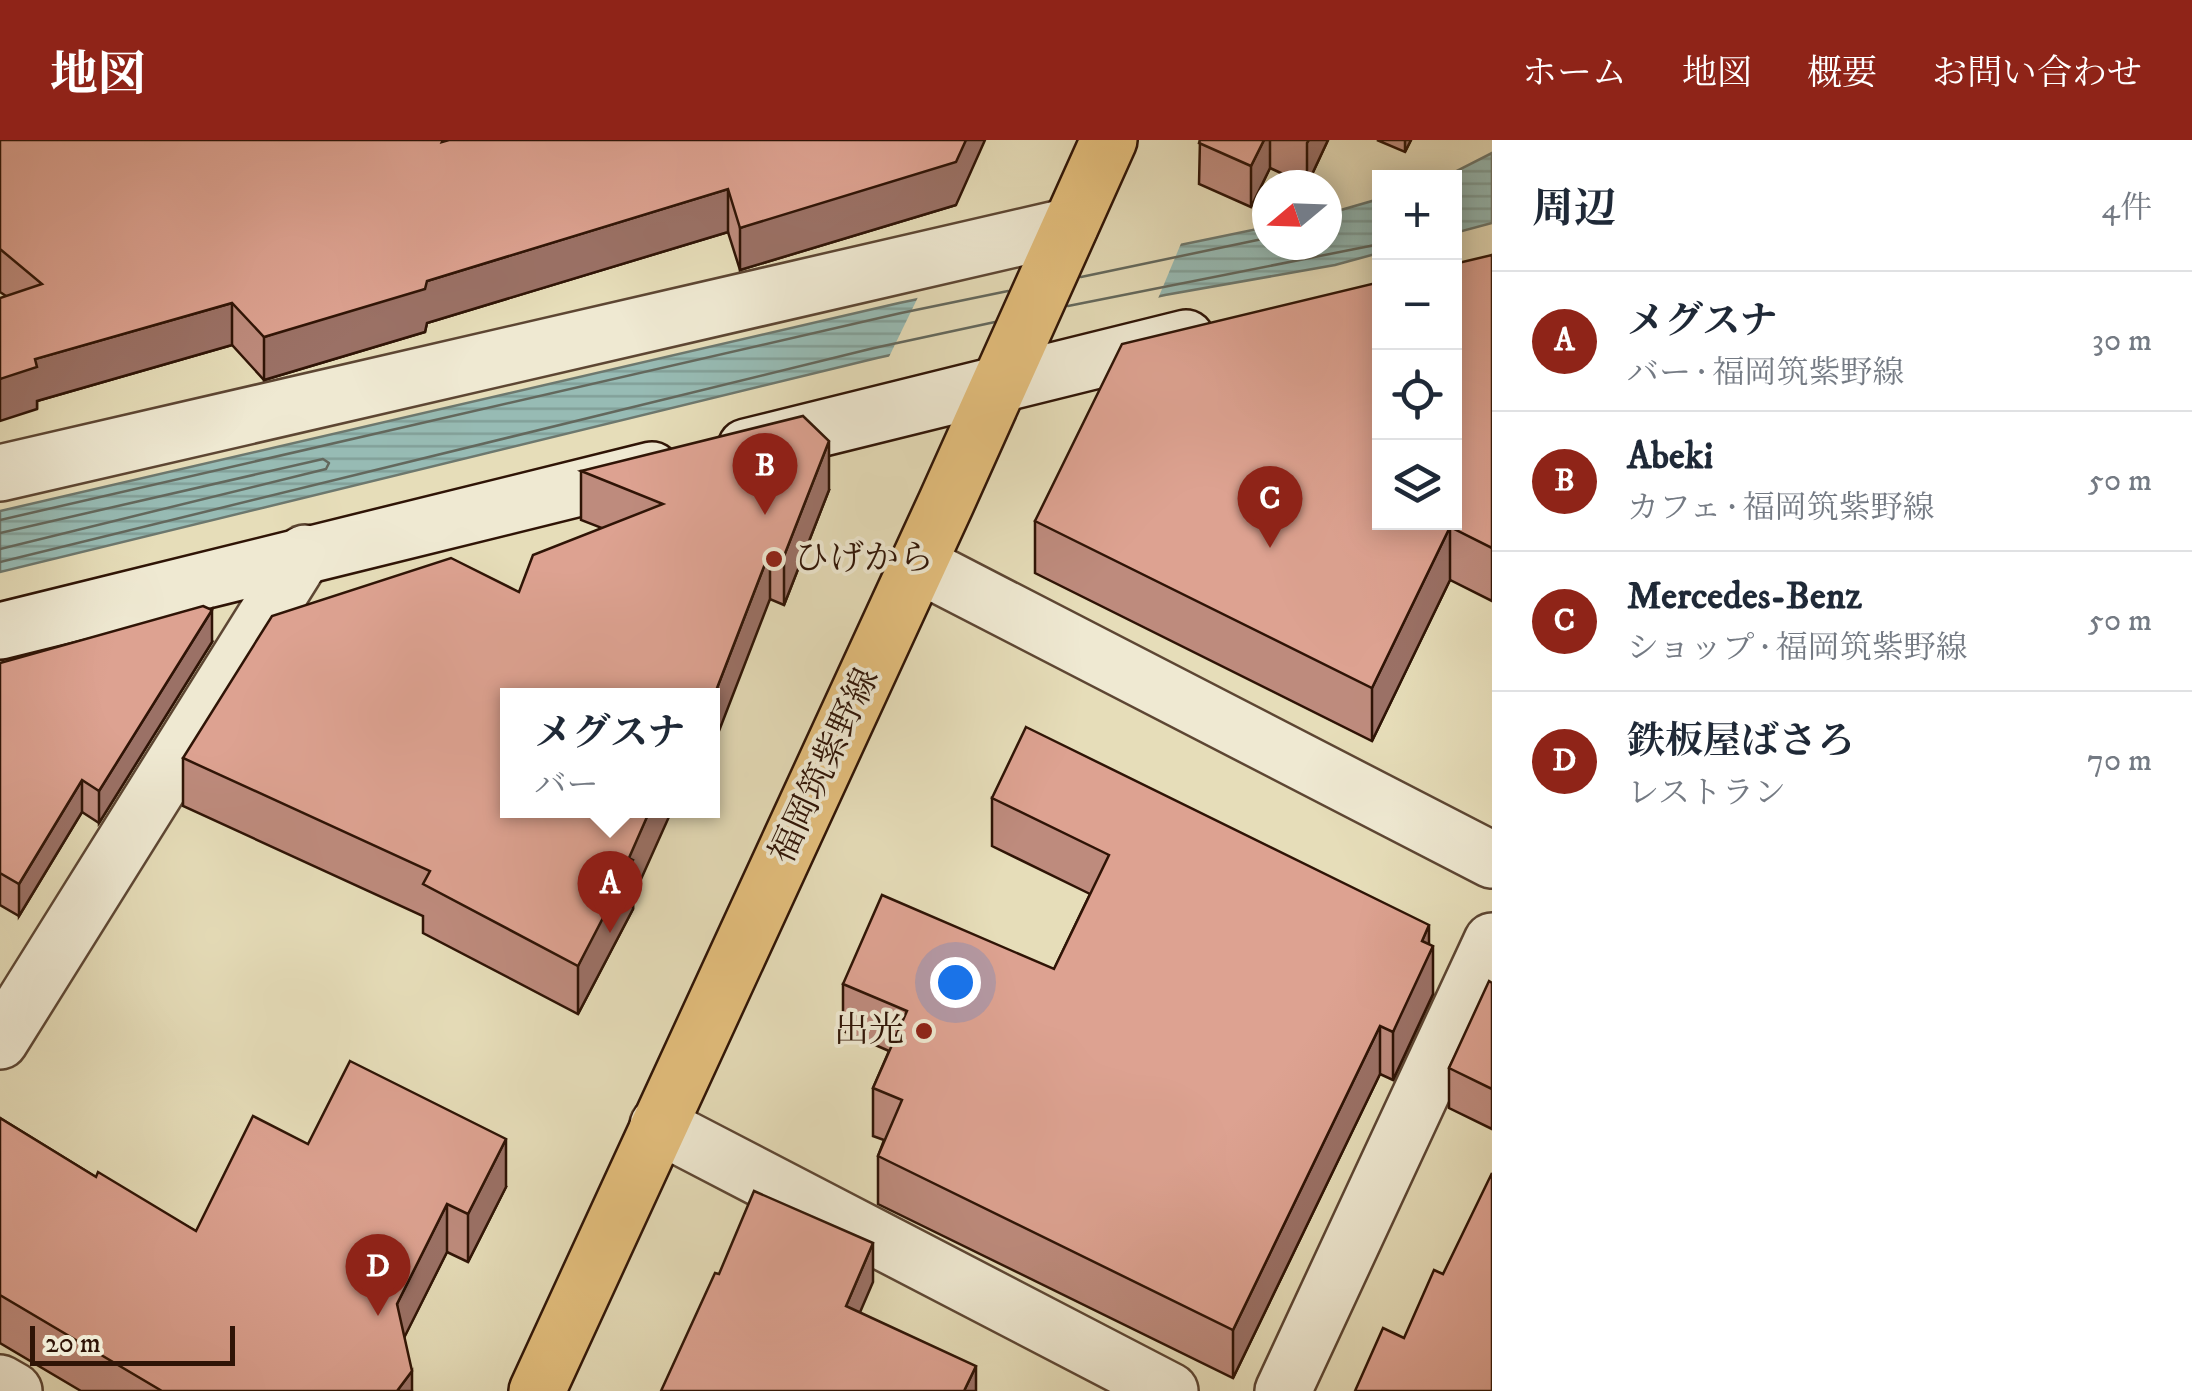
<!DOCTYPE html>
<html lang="ja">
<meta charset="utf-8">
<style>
:root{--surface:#fff;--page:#f2f2f3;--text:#1f2937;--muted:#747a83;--line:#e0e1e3;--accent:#8f2418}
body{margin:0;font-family:"IM FELL DW Pica","Noto Serif JP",serif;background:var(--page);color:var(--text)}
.controls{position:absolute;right:30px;top:30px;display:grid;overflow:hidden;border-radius:0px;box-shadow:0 5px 25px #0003}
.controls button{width:90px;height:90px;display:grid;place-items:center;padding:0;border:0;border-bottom:2px solid var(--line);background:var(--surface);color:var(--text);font:50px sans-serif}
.compass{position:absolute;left:1252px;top:30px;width:90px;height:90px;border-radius:50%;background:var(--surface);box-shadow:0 5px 25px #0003;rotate:251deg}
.scale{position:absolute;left:30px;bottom:25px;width:205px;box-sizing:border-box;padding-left:10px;border:5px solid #2f1406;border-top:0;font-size:28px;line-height:35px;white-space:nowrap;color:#2f1406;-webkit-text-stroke:8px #efe9d2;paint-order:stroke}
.you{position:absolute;left:955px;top:842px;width:35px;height:35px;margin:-25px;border:8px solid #fff;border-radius:50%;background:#1a73e8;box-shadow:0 0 0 15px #1a73e833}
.badge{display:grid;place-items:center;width:65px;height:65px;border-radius:50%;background:var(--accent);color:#fff;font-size:32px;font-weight:700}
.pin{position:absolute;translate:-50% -82px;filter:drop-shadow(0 2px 5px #0008)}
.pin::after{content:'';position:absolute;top:52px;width:35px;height:30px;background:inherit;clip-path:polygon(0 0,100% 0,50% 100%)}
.popup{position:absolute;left:500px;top:548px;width:220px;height:130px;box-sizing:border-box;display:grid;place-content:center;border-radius:0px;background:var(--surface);filter:drop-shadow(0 2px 8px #0005);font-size:32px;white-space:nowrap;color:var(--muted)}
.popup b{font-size:38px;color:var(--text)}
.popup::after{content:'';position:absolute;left:50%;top:100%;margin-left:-20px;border:20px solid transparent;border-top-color:var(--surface)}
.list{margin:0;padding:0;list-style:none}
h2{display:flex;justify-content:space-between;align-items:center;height:130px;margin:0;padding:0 40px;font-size:42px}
h2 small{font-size:32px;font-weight:400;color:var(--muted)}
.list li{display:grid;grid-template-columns:65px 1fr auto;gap:30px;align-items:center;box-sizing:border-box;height:140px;padding:0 40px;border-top:2px solid var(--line)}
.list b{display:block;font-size:38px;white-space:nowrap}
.list p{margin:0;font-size:32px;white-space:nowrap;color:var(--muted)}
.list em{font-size:32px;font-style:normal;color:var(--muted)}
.icon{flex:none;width:55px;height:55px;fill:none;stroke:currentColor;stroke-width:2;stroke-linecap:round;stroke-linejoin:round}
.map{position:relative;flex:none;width:1492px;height:1251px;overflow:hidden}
header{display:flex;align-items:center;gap:60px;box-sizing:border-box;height:140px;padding:0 50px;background:var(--accent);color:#fff}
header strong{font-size:48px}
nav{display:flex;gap:55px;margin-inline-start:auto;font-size:35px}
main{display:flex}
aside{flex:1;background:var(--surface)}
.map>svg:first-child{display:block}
.water{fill:url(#water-rules);stroke:#6d786e;stroke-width:2.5}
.pier{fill:#e6ddb9}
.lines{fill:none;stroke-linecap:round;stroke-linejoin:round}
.shore{stroke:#63685d;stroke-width:2.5}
.street-casing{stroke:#5d4633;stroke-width:60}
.secondary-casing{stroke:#2f1406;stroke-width:60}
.primary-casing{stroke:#2f1406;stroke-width:60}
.street{stroke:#efe9d2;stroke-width:55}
.secondary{stroke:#efe9d2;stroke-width:55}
.primary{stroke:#e3be7c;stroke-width:55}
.wall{fill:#be8b7d;stroke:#2f1406;stroke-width:2.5}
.shaded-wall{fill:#9b7166;stroke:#2f1406;stroke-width:2.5}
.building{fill:#dda291;stroke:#2f1406;stroke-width:2.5}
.poi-dot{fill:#8f2418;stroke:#efe9d2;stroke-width:4}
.labels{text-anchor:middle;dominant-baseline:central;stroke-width:8;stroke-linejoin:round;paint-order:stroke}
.poi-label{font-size:35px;fill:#2f1406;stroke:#efe9d2;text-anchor:start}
.street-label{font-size:35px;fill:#2f1406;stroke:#efe9d2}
</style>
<header>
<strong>地図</strong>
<nav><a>ホーム</a><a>地図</a><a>概要</a><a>お問い合わせ</a></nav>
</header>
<main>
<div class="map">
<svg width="1492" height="1251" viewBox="0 0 1492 1251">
<defs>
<pattern id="water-rules" width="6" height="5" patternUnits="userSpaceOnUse" patternTransform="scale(2.5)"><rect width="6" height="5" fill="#97bbb4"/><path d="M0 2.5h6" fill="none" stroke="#82a099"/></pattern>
</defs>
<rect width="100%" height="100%" fill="#e6ddb9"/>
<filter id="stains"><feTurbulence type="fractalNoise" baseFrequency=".002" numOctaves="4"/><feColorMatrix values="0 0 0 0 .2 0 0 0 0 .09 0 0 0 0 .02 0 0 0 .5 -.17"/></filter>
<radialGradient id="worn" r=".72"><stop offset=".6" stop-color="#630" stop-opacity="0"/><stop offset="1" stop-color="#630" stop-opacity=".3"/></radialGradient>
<g class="water">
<polygon points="1492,13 1492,83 1455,93 1454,38 1445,37"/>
<polygon points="1379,59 1379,113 1335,125 1165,155 877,218 0,432 0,371 899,163 1267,87 1267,105 1327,105 1327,74"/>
</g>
<polygon class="pier" points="1182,101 1157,161 887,221 920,153"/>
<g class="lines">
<g class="shore">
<polyline points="1081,137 1267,98"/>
<polyline points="1068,166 1380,104"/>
<polyline points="0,380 901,173 1008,151"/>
<polyline points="0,393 323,319 329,323 326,329 0,409"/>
<polyline points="0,422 874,208 995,182"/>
</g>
<g class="street-casing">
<g id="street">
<polyline points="0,333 1070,86"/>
<polyline points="918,424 1492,720"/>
<polyline points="0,901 305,413"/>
<polyline points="658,985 1170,1251"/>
<polyline points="0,1243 14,1251"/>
<polyline points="1283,1251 1492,801"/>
</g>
</g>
<g class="secondary-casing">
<g id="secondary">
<polyline points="746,307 1186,198"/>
<polyline points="0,491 652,330"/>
</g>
</g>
<g class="primary-casing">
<polyline id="primary" points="537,1251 946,363 1109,0"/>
</g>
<use href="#street" class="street"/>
<use href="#secondary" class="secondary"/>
<use href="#primary" class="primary"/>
</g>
<g class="wall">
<polygon points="0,0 956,65 740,130 728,92 427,183 425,192 264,240 232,205 37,261 37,269 6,156 0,152"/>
<polygon points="1200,0 1328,0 1307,45 1270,28 1251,67 1199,44"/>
<polygon points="1377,0 1411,0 1405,12"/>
<polygon points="1492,115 1492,461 1450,440 1372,601 1035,433 1035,381"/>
<polygon points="581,331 829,350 784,465 770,459 712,556 508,556 633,757 633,769 578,874 423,793 423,776 183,666 183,618 519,452 602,388 581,380"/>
<polygon points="212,502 99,683 82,672 19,776 0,765 0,523"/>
<polygon points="992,658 1429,805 1433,854 1393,940 1380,934 1233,1238 878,1064 878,1016 884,1000 873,996 873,948 889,911 843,891 843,844 1054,829 1090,754 992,706"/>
<polygon points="1492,843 1492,989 1449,968 1449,928"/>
<polygon points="0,978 96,1037 196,1091 308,1004 506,1047 468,1122 447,1112 404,1197 412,1251 81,1251 0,1203"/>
</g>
<g class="shaded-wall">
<polygon points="966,0 985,0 956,65 740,130 740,88"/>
<polygon points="1264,0 1270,0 1270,28 1251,67 1251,26"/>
<polygon points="1309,0 1328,0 1307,45 1307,3"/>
<polygon points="1405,0 1411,0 1405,12"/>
<polygon points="728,49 728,92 427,183 425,192 264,240 264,197 427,141"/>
<polygon points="232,163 232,205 37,261 37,269 0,281 0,239 35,219"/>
<polygon points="829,301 829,350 784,465 784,416"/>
<polygon points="1450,387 1450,440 1372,601 1372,548"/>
<polygon points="770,411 770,459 712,609 712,561"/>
<polygon points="212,470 212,502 99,683 99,651"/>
<polygon points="82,640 82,672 19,776 19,744"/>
<polygon points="650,670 672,670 633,757 633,769 578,874 578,826"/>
<polygon points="1429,785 1429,814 1433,806 1433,854 1393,940 1393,892 1422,801"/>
<polygon points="1380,886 1380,934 1233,1238 1233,1190"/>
<polygon points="506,999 506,1047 468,1122 468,1074"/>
<polygon points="447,1064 447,1112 397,1212 397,1164"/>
<polygon points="873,1103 873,1142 846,1205 846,1166"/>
<polygon points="976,1226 976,1251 964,1251"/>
<polygon points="412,1231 412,1251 397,1251"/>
</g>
<g class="building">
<polygon points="0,0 443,0 442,2 449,0 966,0 956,22 740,88 728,49 427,141 425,149 264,197 232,163 35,219 37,227 0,239 0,158 42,144 0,109"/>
<polygon points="1200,0 1264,0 1251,26 1199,3"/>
<polygon points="1492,115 1492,408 1450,387 1372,548 1035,381 1122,204 1380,142 1380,382 1454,382 1454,124"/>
<polygon points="803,276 829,301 784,416 770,411 712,561 712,556 508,556 508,670 650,670 629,718 633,720 578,826 423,744 430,731 183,618 272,476 451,418 519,452 533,415 663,364 581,331"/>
<polygon points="203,466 212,470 99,651 82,640 19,744 0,733 0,523"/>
<polygon points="1026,587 1429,785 1422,801 1433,806 1393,892 1380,886 1233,1190 878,1016 902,960 873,948 907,871 843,844 882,755 1054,829 1109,715 992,658"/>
<polygon points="1489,841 1492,843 1492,949 1449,928"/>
<polygon points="350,921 506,999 468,1074 447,1064 397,1164 412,1231 397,1251 162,1251 0,1155 0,978 96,1037 98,1032 196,1091 253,976 308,1004"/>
<polygon points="1492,1033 1492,1251 1355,1251 1383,1188 1404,1198 1434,1130 1443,1134"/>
<polygon points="754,1051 873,1103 846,1166 976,1226 964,1251 661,1251 715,1133 719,1134"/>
</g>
<g class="poi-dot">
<circle cx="774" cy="419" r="10"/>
<circle cx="924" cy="891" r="10"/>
</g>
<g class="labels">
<g class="poi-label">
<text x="794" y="419">ひげから</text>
<text x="904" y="891" text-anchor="end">出光</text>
</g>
<g class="street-label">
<text transform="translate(825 626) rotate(-65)">福岡筑紫野線</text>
</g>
</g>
<rect width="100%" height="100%" filter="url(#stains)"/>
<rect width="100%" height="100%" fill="url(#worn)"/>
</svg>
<div class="controls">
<button>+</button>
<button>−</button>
<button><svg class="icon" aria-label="locate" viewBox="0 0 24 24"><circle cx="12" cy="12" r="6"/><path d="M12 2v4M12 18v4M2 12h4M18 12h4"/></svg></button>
<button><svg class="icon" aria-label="layers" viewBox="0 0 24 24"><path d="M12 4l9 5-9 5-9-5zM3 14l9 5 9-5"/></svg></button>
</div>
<svg class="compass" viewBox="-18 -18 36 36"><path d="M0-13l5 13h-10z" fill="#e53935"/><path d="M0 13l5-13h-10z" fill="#747a83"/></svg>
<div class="scale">20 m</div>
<div class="you"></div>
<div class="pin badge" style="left:610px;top:793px">A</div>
<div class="popup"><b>メグスナ</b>バー</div>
<div class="pin badge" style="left:765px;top:375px">B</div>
<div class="pin badge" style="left:1270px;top:408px">C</div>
<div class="pin badge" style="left:378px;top:1176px">D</div>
</div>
<aside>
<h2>周辺<small>4件</small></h2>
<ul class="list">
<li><span class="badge">A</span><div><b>メグスナ</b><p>バー · 福岡筑紫野線</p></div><em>30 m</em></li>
<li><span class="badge">B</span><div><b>Abeki</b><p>カフェ · 福岡筑紫野線</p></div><em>50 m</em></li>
<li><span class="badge">C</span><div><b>Mercedes-Benz</b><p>ショップ · 福岡筑紫野線</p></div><em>50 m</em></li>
<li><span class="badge">D</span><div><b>鉄板屋ばさろ</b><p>レストラン</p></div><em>70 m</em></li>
</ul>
</aside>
</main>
